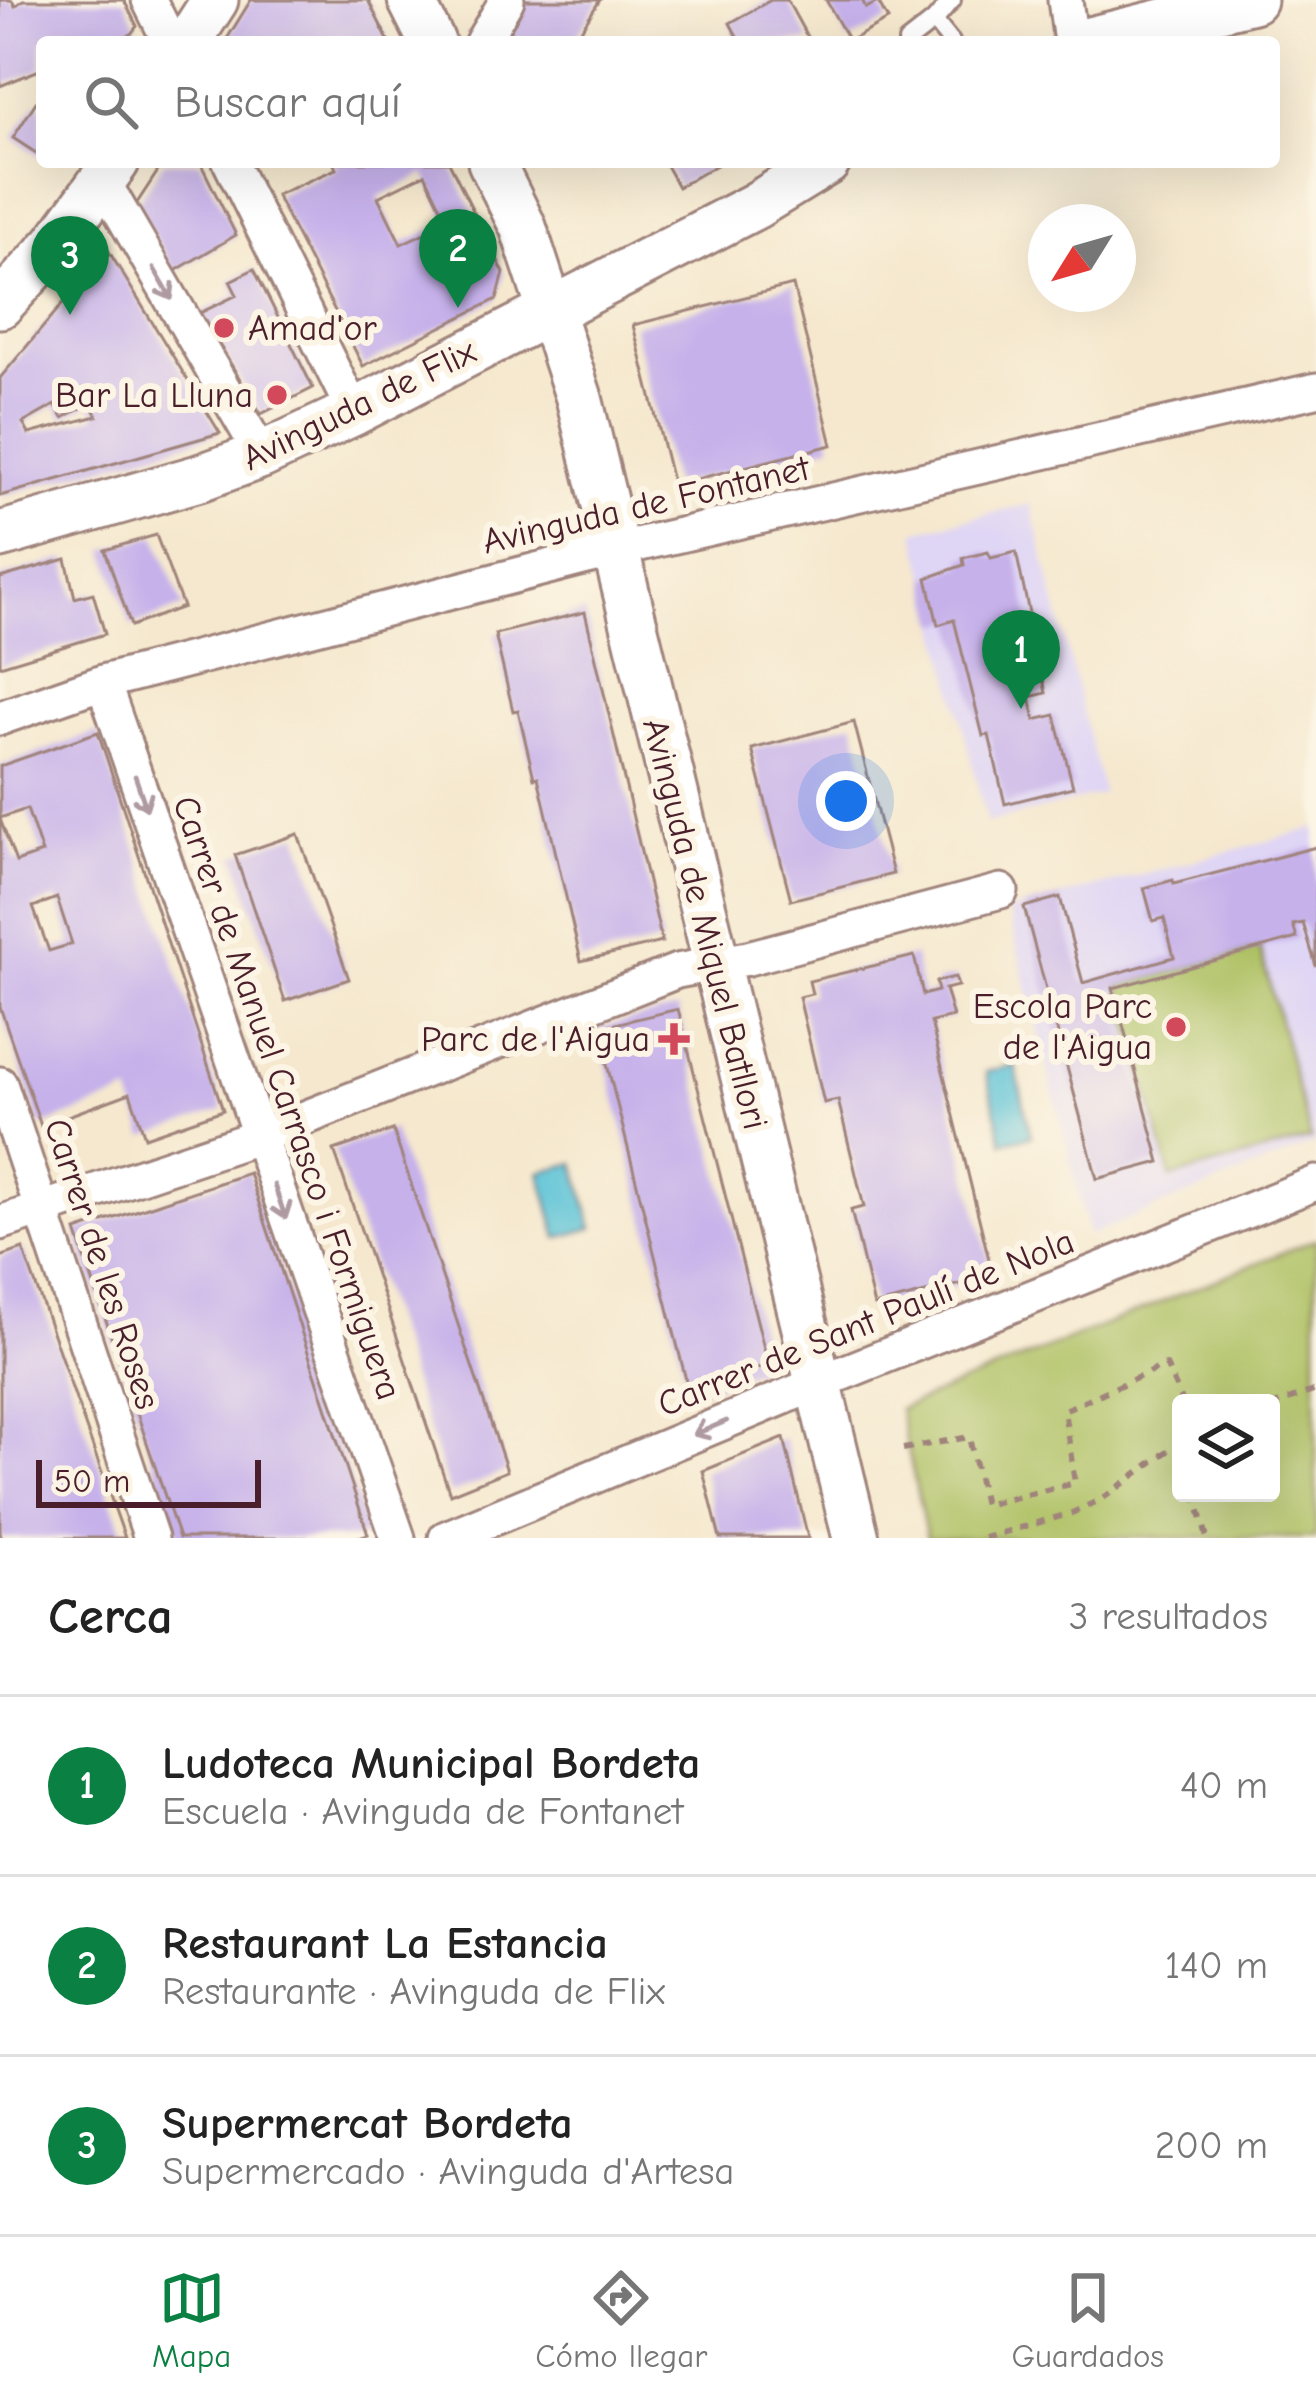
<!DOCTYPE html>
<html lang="es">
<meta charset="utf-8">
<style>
:root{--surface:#fff;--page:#f6f6f6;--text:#222;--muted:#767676;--line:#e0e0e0;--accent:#0b8043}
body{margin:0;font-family:"Comic Neue",sans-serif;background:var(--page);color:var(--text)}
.controls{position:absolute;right:36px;bottom:36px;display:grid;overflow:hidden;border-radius:12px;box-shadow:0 12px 48px #0002}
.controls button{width:108px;height:108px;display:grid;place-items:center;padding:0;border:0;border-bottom:3px solid var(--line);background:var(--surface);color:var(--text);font:60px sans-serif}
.compass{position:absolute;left:1028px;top:204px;width:108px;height:108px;border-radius:50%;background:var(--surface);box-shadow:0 12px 48px #0002;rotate:233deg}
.scale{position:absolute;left:36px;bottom:30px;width:225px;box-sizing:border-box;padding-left:12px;border:6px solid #4a1f2b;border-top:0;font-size:33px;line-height:42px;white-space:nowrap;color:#4a1f2b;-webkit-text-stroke:9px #fcf5e5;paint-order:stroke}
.you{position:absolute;left:846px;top:801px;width:42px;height:42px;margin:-30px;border:9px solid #fff;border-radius:50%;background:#1a73e8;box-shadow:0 0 0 18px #1a73e833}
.badge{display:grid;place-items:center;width:78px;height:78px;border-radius:50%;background:var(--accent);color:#fff;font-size:39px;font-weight:700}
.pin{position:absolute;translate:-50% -99px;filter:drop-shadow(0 3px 6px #0008)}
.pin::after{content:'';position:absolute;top:63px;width:42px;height:36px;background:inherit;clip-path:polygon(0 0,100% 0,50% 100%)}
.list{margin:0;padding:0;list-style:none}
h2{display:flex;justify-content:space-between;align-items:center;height:156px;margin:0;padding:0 48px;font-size:51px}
h2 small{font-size:39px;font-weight:400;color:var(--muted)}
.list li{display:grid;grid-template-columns:78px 1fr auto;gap:36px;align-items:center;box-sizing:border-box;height:180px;padding:0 48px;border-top:3px solid var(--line)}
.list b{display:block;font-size:45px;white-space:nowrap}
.list p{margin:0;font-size:39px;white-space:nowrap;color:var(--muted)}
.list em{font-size:39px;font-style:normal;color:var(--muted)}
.icon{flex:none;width:66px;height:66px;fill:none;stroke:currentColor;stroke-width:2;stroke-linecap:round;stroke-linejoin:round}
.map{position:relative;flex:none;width:1316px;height:1538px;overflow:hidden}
.search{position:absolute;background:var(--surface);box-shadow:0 12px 48px #0002;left:36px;right:36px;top:36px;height:132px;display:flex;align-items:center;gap:30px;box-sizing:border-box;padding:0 42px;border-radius:12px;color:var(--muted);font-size:45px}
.sheet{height:696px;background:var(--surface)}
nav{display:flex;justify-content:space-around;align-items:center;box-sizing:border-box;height:168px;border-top:3px solid var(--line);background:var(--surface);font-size:33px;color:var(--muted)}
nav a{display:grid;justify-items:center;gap:6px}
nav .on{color:var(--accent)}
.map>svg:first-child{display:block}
.built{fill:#dfd5f5}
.green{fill:#afc165;stroke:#7c7048;stroke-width:3;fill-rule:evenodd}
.water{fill:#5ac2d7;stroke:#527081;stroke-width:3}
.building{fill:#c6b1ea;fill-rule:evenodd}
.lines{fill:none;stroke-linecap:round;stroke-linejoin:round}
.lane-casing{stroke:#a0847c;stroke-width:22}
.street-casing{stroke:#a0847c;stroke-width:39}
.secondary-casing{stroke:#a0847c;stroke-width:51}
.path{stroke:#a0847c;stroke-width:6;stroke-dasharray:9 9;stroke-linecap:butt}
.lane{stroke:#fff;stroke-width:16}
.street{stroke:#fff;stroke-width:33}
.secondary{stroke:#fff;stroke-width:45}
.oneway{stroke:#ae9aa0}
.poi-dot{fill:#d1495b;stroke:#fcf5e5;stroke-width:4.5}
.labels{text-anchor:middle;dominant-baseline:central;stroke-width:12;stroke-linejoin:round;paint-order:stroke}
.poi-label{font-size:36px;fill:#4a1f2b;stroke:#fcf5e5;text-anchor:end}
.street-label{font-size:36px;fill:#4a1f2b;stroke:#fcf5e5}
</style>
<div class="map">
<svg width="1316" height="1538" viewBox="0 0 1316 1538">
<rect width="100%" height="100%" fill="#fcf5e5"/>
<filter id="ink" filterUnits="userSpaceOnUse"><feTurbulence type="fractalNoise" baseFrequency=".00833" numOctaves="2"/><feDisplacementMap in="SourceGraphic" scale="24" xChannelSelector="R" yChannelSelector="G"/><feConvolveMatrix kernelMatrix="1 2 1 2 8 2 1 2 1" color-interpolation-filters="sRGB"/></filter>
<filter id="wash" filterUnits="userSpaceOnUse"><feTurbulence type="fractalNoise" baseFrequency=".004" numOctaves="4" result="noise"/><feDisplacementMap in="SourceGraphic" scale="48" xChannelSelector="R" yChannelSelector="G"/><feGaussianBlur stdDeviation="2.7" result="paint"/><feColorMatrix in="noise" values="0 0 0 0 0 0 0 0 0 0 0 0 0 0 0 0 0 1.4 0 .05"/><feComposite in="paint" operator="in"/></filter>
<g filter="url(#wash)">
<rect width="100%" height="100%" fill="#f5e8ce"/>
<g class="built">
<polygon points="1031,504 1103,794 987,823 915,531"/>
<polygon points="1316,828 1316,1143 1089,1235 1008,911"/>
</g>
<g class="green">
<polygon points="1260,948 1311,1139 1171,1178 1119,986"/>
<path d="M1316,1239V1538H927L899,1409ZM1181,1403H1271V1493H1181Z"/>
</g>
<g class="water">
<polygon points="1015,1065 1031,1136 1003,1142 986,1072"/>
<polygon points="575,1163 593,1228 558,1238 540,1172"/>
</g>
<g id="blocks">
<g class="building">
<polygon points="0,0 12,0 15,6 23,0 124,0 137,26 131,34 111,42 42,42 42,69 0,86"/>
<polygon points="251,0 368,0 389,42 225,42"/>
<polygon points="522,0 600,0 573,42 507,42 503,30"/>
<polygon points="771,0 787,0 810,42 740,42 730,23"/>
<polygon points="826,0 862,0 866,8 878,2 888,20 849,41"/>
<polygon points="36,102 42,106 42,157 13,138"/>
<polygon points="164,162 200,162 236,235 175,271 135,206"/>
<path d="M333,162H449L504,273L497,299L363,366L276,195L336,169ZM425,174L448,222L401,244L378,197Z"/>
<polygon points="664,162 722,162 678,187"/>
<path d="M108,250L220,433L0,496V378ZM90,403L97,416L29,434L23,423L55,405L63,418Z"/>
<polygon points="254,269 313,388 261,414 200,313 237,295 230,281"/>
<polygon points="793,285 832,445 673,485 633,325"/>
<polygon points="156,535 183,607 131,626 105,550"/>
<polygon points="988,552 991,558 1016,552 1046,693 1030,697 1035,720 1055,715 1073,787 1005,804 989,735 983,736 954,620 938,625 927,578 964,565 963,558"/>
<polygon points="66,559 75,598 93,593 105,634 0,666 0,578"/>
<polygon points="585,612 662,942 581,961 538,777 534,778 518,710 513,711 495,634"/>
<polygon points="854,722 893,874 791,900 752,749"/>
<path d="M98,732L223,1110L145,1137L130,1093L41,1126L0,1007V819L16,862L42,853L27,809L0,818V766ZM57,898L72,944L49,951L33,907Z"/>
<polygon points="298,834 349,979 285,1001 235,855"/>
<polygon points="1316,847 1316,966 1303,923 1293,925 1297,938 1113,988 1160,1162 1097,1179 1024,907 1060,897 1083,983 1174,957 1164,918 1153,921 1144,888 1173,880 1174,884"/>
<polygon points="914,956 923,995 938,991 936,982 943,980 955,977 958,986 945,989 953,1017 931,1022 993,1276 874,1306 851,1210 864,1207 838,1100 824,1103 799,997 812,994 809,981"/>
<polygon points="678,1009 768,1364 690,1396 598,1028"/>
<polygon points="393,1130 507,1471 450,1494 334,1150"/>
<polygon points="249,1173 368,1534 357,1538 179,1538 76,1231"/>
<polygon points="23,1249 80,1411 125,1538 0,1538 0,1257"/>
<polygon points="784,1438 808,1538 720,1538 703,1471"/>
</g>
</g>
</g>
<g filter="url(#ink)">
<use href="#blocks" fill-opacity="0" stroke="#a0847c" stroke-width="3"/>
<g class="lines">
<g class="lane-casing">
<g id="lane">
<polyline points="934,21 952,0"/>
<polyline points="907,42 934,21 951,42"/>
</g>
</g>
<g class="street-casing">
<g id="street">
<polyline points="149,0 170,42"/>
<polyline points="1065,0 1071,42"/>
<polyline points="482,42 507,0"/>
<polyline points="230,162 354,412"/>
<polyline points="104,183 262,455"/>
<polyline points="103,682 398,1538"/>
<polyline points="0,718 103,682 614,550 1316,390"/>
<polyline points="0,1084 151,1538"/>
<polyline points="0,1223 257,1137 677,971 748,958 1001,891"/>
<polyline points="446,1538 818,1383 1316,1183"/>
</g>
</g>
<g class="secondary-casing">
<g id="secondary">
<polyline points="411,0 432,42"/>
<polyline points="188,42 215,0"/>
<polyline points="1081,42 1253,0"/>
<polyline points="491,162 523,227 579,398 856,1538"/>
<polyline points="0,305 56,244 116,162"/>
<polyline points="0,535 199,478 262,455 354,412 755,206 827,162"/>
</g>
</g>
<g class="path">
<polyline points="1271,1406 1316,1390"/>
<polyline points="903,1449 969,1437 984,1505 1075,1483 1064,1410 1166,1365 1183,1403"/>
<polyline points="1195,1493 1207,1538"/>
<polyline points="984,1538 1072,1513 1102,1499 1180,1442"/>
</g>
<use href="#lane" class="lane"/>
<use href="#street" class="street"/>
<use href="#secondary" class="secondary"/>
</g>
<defs><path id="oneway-shaft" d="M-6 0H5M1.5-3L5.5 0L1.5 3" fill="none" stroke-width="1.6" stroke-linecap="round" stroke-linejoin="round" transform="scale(3)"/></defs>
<g class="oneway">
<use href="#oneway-shaft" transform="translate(163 284) rotate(60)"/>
<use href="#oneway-shaft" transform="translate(141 793) rotate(71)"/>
<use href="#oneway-shaft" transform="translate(280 1202) rotate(71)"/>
<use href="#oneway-shaft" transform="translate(710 1428) rotate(157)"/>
</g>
</g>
<g class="poi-dot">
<circle cx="224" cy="328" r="12"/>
<circle cx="277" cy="395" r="12"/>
<circle cx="1176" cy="1027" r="12"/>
<path d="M668 1021h12v12h12v12h-12v12h-12v-12h-12v-12h12z"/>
</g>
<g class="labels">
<g class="poi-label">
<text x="248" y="328" text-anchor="start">Amad'or</text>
<text x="253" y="395">Bar La Lluna</text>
<text x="1152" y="1006">Escola Parc<tspan x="1152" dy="41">de l'Aigua</tspan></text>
<text x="650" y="1039">Parc de l'Aigua</text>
</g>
<g class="street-label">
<text transform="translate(359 405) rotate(-26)">Avinguda de Flix</text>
<text transform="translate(646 505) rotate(-13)">Avinguda de Fontanet</text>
<text transform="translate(705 924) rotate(76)">Avinguda de Miquel Batllori</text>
<text transform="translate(287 1098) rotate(71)">Carrer de Manuel Carrasco i Formiguera</text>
<text transform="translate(102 1264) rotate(72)">Carrer de les Roses</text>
<text transform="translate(866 1323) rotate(-22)">Carrer de Sant Paulí de Nola</text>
</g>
</g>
</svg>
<div class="controls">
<button><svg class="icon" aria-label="layers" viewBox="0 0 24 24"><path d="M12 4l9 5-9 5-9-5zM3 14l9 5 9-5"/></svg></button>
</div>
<svg class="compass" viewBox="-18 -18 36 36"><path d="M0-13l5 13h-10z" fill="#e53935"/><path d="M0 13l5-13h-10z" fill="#767676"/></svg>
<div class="scale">50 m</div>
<div class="you"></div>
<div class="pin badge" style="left:1021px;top:709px">1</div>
<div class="pin badge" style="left:458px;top:308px">2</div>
<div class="pin badge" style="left:70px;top:315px">3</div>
<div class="search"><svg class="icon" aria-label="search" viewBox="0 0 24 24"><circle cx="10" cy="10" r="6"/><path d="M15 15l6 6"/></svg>Buscar aquí</div>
</div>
<section class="sheet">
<h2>Cerca<small>3 resultados</small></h2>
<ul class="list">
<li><span class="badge">1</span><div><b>Ludoteca Municipal Bordeta</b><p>Escuela · Avinguda de Fontanet</p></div><em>40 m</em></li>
<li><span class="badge">2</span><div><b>Restaurant La Estancia</b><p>Restaurante · Avinguda de Flix</p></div><em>140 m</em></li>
<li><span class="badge">3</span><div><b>Supermercat Bordeta</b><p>Supermercado · Avinguda d'Artesa</p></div><em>200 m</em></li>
</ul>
</section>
<nav>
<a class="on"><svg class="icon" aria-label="map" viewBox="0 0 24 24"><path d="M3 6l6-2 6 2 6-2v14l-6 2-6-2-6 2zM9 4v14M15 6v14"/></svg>Mapa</a>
<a><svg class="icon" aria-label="directions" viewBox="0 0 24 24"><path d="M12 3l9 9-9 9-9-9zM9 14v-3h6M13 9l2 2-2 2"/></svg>Cómo llegar</a>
<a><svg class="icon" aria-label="saved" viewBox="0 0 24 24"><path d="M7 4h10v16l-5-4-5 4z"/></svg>Guardados</a>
</nav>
